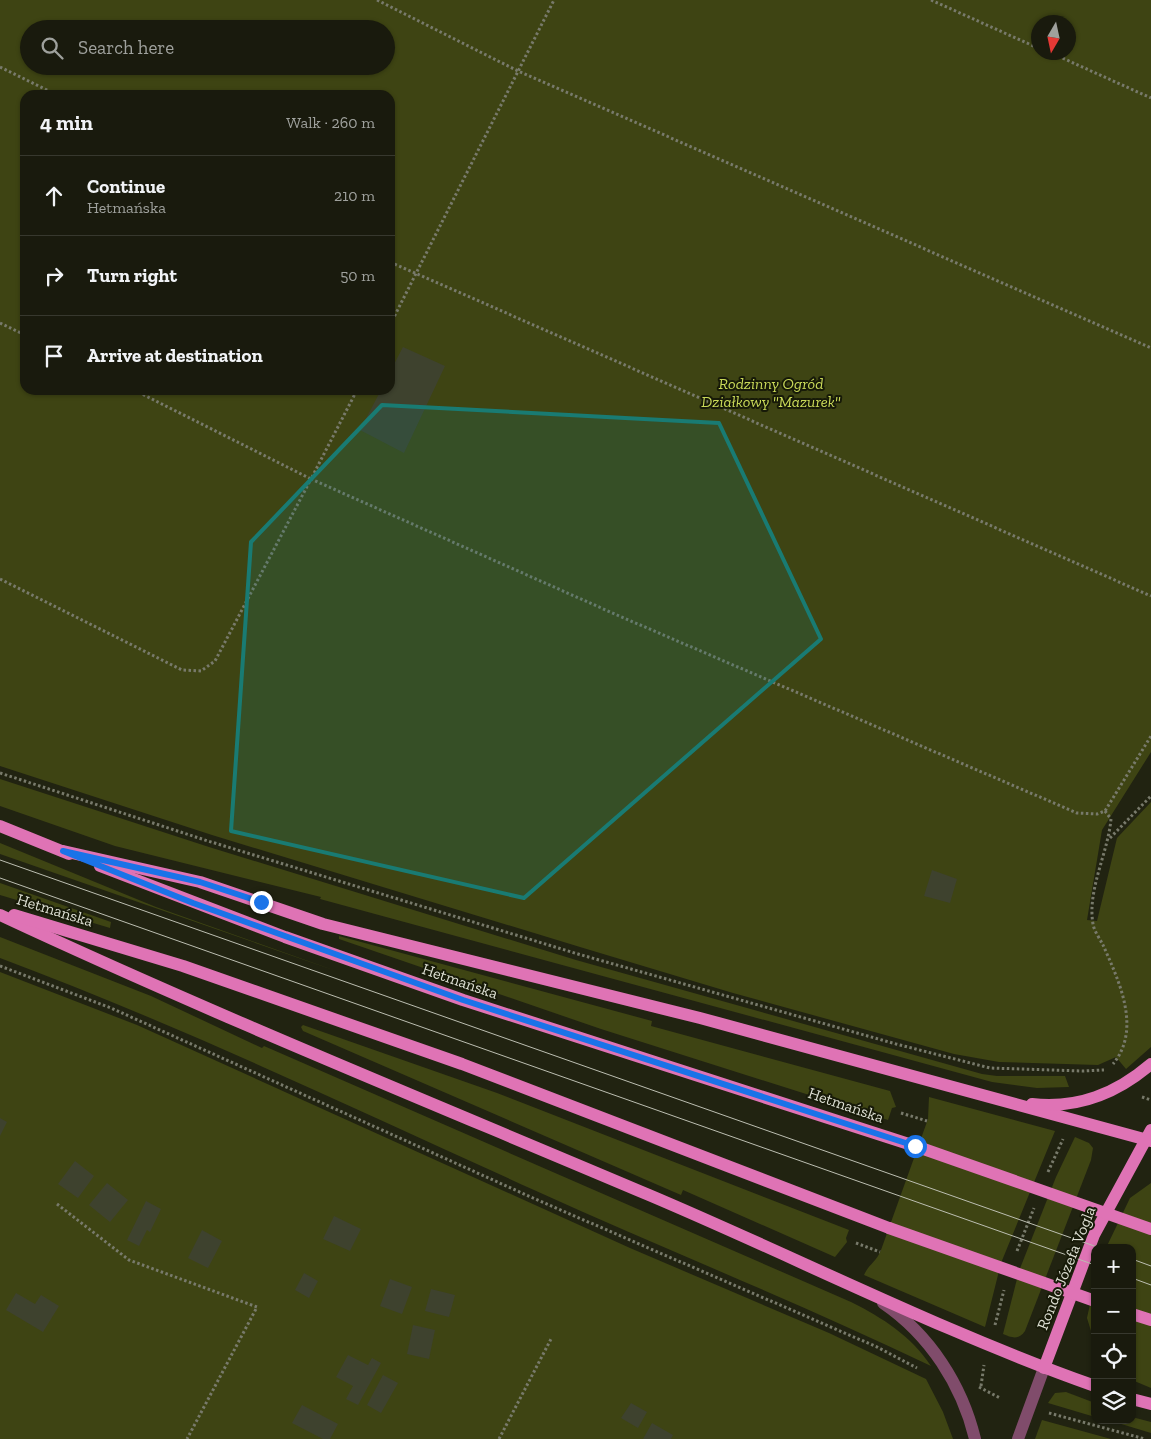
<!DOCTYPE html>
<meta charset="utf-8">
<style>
:root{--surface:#191a0d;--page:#26271b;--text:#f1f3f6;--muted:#9fa19d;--line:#37382e}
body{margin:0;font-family:"Zilla Slab",serif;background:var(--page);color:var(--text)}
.controls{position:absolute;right:15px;bottom:15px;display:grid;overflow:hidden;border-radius:10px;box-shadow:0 1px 4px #0004}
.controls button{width:45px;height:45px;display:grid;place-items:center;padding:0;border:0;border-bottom:1px solid var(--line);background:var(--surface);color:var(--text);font:25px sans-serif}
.compass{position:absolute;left:1031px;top:15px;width:45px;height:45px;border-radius:50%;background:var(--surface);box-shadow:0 1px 4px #0004;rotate:189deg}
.stop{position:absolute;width:15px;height:15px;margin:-11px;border:4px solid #1a73e8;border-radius:50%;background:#fff}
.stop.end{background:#1a73e8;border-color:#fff;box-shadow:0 1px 5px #0008}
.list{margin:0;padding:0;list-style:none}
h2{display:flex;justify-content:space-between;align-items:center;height:65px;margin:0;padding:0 20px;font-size:21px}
h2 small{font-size:16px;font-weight:400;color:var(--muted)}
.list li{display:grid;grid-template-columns:32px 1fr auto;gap:15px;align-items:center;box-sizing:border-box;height:80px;padding:0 20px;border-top:1px solid var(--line)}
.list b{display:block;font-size:19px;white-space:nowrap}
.list p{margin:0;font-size:16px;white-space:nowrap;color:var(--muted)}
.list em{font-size:16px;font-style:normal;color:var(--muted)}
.icon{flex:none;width:28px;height:28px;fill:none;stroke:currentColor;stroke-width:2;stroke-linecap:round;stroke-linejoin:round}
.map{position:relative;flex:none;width:1151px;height:1439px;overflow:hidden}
.search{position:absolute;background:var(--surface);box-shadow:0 1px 4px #0004;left:20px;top:20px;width:375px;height:55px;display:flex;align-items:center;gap:12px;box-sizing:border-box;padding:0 18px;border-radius:28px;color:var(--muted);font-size:19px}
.panel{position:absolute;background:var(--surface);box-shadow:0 1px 4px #0004;left:20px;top:90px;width:375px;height:305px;border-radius:15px}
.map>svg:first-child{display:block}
.green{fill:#3e4413;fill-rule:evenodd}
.building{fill:#3e422e}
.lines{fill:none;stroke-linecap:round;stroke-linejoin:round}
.path{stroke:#787a6b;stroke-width:3;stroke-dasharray:2.5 2.5;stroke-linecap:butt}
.minor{stroke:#804c6b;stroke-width:12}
.major{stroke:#df73b5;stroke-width:12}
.tram{stroke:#bcbeb1;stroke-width:1}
.major-bridge{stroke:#df73b5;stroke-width:12}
.route{stroke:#1a73e8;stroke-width:6}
.marked{fill:#197b73;fill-opacity:0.2;stroke:#197b73;stroke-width:4;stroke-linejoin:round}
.labels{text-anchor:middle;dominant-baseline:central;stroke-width:4;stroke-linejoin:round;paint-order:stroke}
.park-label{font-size:16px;font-style:italic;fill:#cada59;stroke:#171a08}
.street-label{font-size:16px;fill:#dddfd3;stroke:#171a08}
</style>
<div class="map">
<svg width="1151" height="1439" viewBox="0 0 1151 1439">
<rect width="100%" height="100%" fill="#212311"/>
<g class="green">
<path d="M0,0H1151V752L1102,830L1087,920L1097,921L1117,838L1151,802V1047L1126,1069L1116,1057L1098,1065L999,1062L954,1054L733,993L580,947L212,835L0,766ZM1038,22H1068V52H1038ZM29,29H386V66H29ZM25,95H390V390H25Z"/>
<polygon points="0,779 209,847 576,960 982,1074 997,1076 1065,1076 1069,1087 1037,1088 992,1082 320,899 321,897 115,846 0,806"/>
<polygon points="0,843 156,907 339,972 0,854"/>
<polygon points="0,883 111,922 110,928 0,895"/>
<polygon points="339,936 652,1021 651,1026 890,1091 896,1107 892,1108 888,1120 601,1029 339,939"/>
<path d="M0,937L151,996L262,1048L264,1046L851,1302C883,1318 911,1336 931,1366C800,1303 666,1250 534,1190C357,1110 182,1026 0,958Z"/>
<polygon points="0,972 137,1025 630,1248 829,1333 926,1379 943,1412 953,1439 0,1439"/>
<polygon points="303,1025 497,1093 849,1230 846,1238 847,1242 835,1257 683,1190 681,1195 303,1031 301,1027"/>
<path d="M929,1097L1055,1131L1001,1263L985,1327L864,1275C868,1265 877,1261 881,1250L928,1119Z"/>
<path d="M1075,1137L1089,1143L1093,1148L1091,1160L1025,1331C1019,1340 1012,1338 1003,1334L1019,1271L1056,1177Z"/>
<polygon points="1151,1183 1151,1388 1132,1380 1132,1248 1106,1248 1130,1198"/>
<polygon points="1095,1281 1095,1344 1087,1318"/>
<polygon points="1066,1392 1095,1403 1095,1417 1048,1403 1055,1393"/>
<polygon points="1132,1417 1151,1422 1151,1433 1108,1420 1132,1420"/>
<polygon points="1042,1420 1111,1439 1035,1439"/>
</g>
<g class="building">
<polygon points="403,347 445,366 404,453 360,430 381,390 390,390 390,372"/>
<polygon points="932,870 957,879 950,903 924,896"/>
<polygon points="0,1118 7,1122 0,1136"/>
<polygon points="75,1161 94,1176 78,1198 58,1184"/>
<polygon points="107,1183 128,1200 110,1222 89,1205"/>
<polygon points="146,1201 161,1209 150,1232 147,1230 139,1246 127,1240"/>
<polygon points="334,1216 361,1229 350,1251 323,1239"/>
<polygon points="202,1230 222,1241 208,1268 188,1258"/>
<polygon points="304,1273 318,1281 309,1298 295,1290"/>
<polygon points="390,1279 412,1287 402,1314 380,1306"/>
<polygon points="431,1289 455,1295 449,1317 425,1311"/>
<polygon points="16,1293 35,1304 41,1295 59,1306 43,1332 6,1310"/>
<polygon points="413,1325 435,1330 429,1359 407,1354"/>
<polygon points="348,1355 368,1365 372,1358 381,1363 358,1405 346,1399 353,1386 336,1377"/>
<polygon points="383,1375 398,1383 381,1413 367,1405"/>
<polygon points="631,1403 647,1412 638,1428 621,1418"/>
<polygon points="302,1405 338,1424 330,1439 323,1439 292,1423"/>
<polygon points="652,1423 673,1435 671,1439 643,1439"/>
</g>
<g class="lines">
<g class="path">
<polyline points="377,0 518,71 1151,348"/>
<polyline points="931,0 1038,48"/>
<polyline points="1049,52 1151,98"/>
<polyline points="0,67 57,95"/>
<polyline points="390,262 1151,596"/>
<polyline points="0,323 25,335"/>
<polyline points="390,325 554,0"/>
<polyline points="134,390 311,479 357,390"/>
<polyline points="0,579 182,670 201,671 215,661 311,479 617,615 1077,813 1097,814 1105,811 1151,736"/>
<polyline points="0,773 208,841 578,954 896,1044 990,1068 1083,1071 1104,1070"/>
<path d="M1105,811L1111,819C1108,853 1087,890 1093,924C1094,931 1100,939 1103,945C1119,981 1142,1029 1113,1064"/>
<polyline points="1110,838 1151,796"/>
<polyline points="0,966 111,1008 533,1198 877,1347 917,1368"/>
<polyline points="1142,1097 1151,1100"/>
<polyline points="901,1113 927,1121"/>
<polyline points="1048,1172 1063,1139"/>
<polyline points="57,1204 129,1260 257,1307 187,1439"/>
<polyline points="856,1243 880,1252"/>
<polyline points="1017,1251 1034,1208"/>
<polyline points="995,1325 1004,1290"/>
<polyline points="981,1386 984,1365"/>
<polyline points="979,1387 1000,1398"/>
<polyline points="1049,1413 1145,1439"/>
<polyline points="499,1439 551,1339"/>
</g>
<g class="minor">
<path d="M883,1303C930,1335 962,1385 975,1439"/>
<polyline points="1018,1439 1044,1368"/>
</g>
<g class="major">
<polyline points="0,826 69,854"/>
<polyline points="63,851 200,882 323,924 700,1018 1151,1141"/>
<polyline points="100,866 285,937 463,1000 918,1147"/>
<path d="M0,915C214,1015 432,1103 649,1195C798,1258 942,1332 1095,1386"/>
<polyline points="14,915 183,966 462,1064 889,1228"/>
<path d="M1032,1104C1078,1109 1116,1094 1151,1064"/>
<polyline points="1132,1314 1151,1320"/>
<polyline points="1044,1368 1094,1235 1151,1130"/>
<polyline points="1132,1399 1151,1404"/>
</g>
<g class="tram">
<polyline points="0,860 1100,1248"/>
<polyline points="0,878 1095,1265"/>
<polyline points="1132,1259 1151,1266"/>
<polyline points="1132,1278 1151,1285"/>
</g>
<g class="major-bridge">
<polyline points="918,1147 1151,1229"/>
<polyline points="889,1228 1095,1301"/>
</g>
</g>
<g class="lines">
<polyline class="route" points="261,902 200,882 63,851 193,903 463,1000 915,1146"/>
</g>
<path class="marked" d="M382,405L719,423L821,639L524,898L231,831L251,542Z"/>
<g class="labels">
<g class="park-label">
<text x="771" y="383">Rodzinny Ogród<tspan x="771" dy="18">Działkowy "Mazurek"</tspan></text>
</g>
<g class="street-label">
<text transform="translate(55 910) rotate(17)">Hetmańska</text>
<text transform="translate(460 981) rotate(19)">Hetmańska</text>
<text transform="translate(846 1105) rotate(19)">Hetmańska</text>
<text transform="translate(1066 1268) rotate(-68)">Rondo Józefa Vogla</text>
</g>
</g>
</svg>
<div class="controls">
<button>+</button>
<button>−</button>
<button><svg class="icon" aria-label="locate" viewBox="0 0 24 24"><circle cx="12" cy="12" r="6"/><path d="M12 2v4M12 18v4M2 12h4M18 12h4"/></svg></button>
<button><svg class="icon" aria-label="layers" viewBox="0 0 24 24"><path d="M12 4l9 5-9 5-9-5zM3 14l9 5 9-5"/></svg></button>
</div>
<svg class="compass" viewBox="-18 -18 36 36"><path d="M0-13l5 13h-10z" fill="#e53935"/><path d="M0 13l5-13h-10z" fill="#9fa19d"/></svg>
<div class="stop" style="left:915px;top:1146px"></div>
<div class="stop end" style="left:261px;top:902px"></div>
<div class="search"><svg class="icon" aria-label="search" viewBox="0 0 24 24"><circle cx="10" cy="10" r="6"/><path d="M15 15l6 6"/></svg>Search here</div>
<section class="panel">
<h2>4 min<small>Walk · 260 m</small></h2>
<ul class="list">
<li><svg class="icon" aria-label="ahead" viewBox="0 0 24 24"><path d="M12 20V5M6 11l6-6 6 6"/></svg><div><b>Continue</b><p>Hetmańska</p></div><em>210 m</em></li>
<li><svg class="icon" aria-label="right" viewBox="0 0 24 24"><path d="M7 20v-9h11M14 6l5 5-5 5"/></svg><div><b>Turn right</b></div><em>50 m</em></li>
<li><svg class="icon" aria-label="arrive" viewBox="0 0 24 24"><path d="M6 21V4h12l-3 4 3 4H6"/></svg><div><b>Arrive at destination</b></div></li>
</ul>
</section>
</div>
